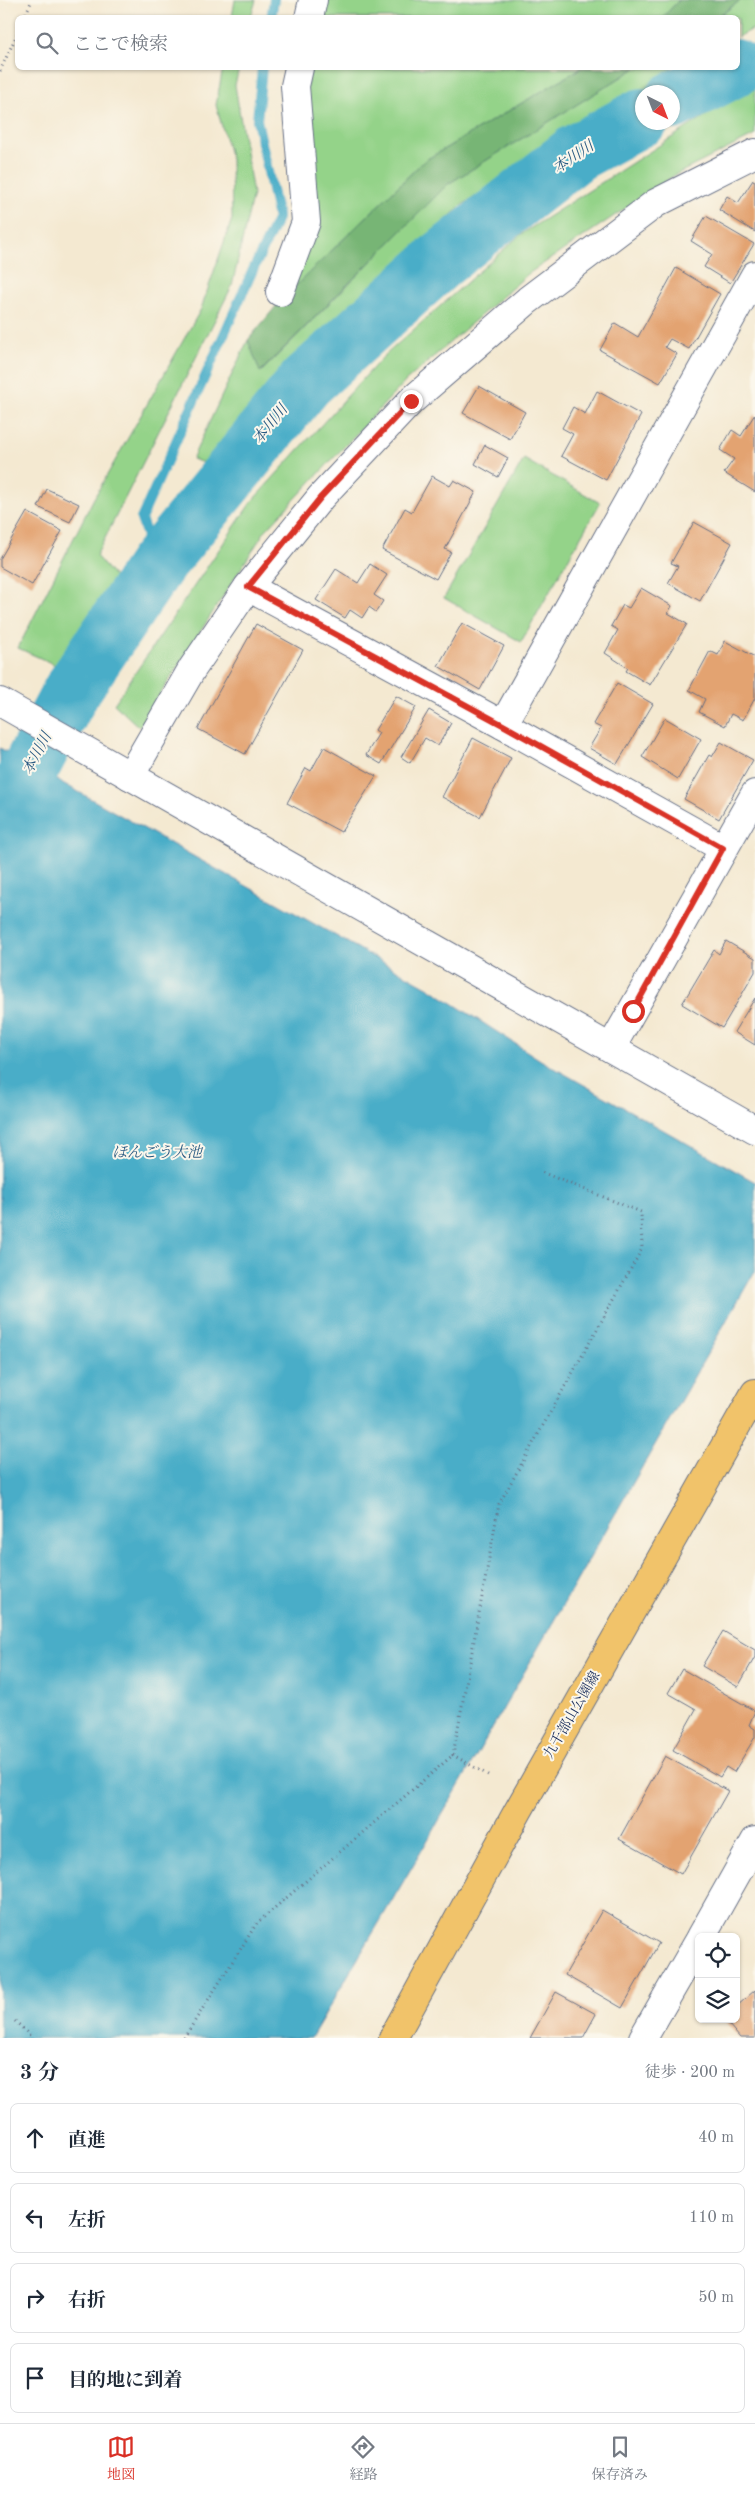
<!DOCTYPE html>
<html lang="ja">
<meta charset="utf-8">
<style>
:root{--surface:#fff;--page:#f6f6f7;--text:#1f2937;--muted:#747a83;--line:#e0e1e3;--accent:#d93025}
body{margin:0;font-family:"Old Standard TT","Noto Serif JP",serif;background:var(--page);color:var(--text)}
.controls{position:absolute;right:15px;bottom:15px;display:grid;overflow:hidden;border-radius:8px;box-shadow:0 1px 4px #0004}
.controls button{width:45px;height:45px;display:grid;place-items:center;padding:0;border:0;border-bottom:1px solid var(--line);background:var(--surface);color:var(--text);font:25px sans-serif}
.compass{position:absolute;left:635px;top:85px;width:45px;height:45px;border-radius:50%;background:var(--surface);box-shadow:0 1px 4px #0004;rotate:138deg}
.stop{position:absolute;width:15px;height:15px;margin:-11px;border:4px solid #d93025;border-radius:50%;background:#fff}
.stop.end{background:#d93025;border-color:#fff;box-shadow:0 1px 5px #0008}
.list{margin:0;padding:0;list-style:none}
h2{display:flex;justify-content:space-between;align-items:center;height:65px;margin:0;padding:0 20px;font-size:21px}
h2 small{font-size:16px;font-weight:400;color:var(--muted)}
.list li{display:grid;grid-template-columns:32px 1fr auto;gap:15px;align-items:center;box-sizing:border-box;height:70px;margin:0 10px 10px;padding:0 10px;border:1px solid var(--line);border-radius:8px}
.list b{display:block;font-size:19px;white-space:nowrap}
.list em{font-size:16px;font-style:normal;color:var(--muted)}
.icon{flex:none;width:28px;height:28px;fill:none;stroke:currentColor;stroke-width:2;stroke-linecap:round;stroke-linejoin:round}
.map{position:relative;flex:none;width:755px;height:2038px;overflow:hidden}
.search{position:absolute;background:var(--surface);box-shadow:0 1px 4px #0004;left:15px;right:15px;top:15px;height:55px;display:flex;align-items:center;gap:12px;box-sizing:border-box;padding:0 18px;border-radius:8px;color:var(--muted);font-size:19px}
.sheet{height:385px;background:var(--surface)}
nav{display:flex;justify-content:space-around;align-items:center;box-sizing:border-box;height:70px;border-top:1px solid var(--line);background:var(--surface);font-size:14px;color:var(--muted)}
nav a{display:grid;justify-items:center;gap:2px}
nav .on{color:var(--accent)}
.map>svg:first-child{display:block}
.green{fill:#94d389;stroke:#588174}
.forest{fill:#77b575;stroke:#49726a}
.water{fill:#48adc8;stroke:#326e93}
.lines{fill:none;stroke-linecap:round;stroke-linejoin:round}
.stream{stroke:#48adc8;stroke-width:10}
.river{stroke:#48adc8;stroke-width:58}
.building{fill:#e3a371}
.minor-casing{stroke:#677086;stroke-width:30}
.major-casing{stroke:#677086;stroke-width:30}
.path{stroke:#677086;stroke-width:3;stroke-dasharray:1 4;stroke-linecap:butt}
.minor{stroke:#fff;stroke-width:28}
.major{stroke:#f1c36a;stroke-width:28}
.route{stroke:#d93025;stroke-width:6}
.labels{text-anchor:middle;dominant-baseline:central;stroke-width:4;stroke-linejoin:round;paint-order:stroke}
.street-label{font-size:14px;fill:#1b2f5e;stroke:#fbf7ec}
.water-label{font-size:15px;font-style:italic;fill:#2b5b83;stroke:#fbf7ec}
</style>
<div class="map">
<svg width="755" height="2038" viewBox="0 0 755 2038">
<rect width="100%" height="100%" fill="#fbf7ec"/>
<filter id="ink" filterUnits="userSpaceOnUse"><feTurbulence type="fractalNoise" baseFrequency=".02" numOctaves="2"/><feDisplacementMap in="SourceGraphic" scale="10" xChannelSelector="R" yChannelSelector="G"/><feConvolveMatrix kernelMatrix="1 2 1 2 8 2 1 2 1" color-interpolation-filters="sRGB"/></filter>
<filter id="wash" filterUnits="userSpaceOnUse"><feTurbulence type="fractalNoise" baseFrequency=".0096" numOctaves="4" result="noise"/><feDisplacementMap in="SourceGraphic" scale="20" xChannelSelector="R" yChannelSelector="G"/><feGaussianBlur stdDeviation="1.12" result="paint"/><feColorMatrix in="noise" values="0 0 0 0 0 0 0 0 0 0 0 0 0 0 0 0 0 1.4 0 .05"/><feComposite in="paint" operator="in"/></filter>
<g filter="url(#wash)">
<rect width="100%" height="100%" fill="#f4e9d1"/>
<g class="green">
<polygon points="235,0 256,0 251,17 232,17"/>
<polygon points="323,0 679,0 663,18 320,18"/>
<polygon points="741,0 755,0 755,28 738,37 738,18 717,18"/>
<polygon points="223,68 239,68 235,85 253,194 232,286 96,556 116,579 60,667 18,648 93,500 201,309 232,219 231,159 216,105"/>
<polygon points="310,68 581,68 424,161 282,299 316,220 306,90"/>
<polygon points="636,68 687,68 646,92 642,92 642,95 462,205 301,356 212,466 192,459 248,340 261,372 448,184"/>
<polygon points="755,84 755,135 675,175 528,274 406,381 265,531 139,727 114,704 252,501 383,357 520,235"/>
<polygon points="524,459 600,503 521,642 444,598"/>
</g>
<g class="forest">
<polygon points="679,0 741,0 717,17 663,17"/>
<polygon points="581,68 636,68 448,184 260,372 248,340 282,299 424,161"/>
</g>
<polygon class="water" points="0,748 429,988 542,1061 755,1182 755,1271 422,1850 311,2038 0,2038"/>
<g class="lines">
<g class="stream">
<polyline points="271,18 274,0"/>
<polyline points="157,564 141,519 252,272 278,218 257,120 262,68"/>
</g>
<g class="river">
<polyline points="672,101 735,68"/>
<polyline points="0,825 72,690 157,564 306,382 440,261 576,153 642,117"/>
</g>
</g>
<g id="blocks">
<g class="building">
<polygon points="753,180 755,181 755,232 719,210 727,196 738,203"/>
<polygon points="706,216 754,244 730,283 704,267 712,254 691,241"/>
<polygon points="676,268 720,294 689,349 670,339 665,347 677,354 660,383 600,350 615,323 638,337"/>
<polygon points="479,386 525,412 510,439 463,413"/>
<polygon points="597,391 641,415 606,480 561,456 573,434 562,428 573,407 585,414"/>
<polygon points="755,414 755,492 724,473 734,459 720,450 732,430 741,436"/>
<polygon points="485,445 508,458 498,477 475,464"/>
<polygon points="432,476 450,486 454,480 476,492 445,549 451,552 436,579 382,550 405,508 412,512"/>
<polygon points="47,489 79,504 70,522 38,507"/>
<polygon points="27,512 62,531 32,585 0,567 0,559"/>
<polygon points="694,522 732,543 700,601 668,583 678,566 671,563"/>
<polygon points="370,564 387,575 374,595 383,601 376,612 369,607 362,618 350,610 345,618 316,600 336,569 358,583"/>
<polygon points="641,588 672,606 668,613 687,624 650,685 626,671 628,668 605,653 618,630 611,626 623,605 629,608"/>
<polygon points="462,623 504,646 480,690 438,666"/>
<polygon points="256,624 303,650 245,754 198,729"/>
<polygon points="725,641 755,657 755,698 743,720 731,714 725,726 699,712 705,699 689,690 710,651 718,655"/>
<polygon points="617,683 653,704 617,764 589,748 601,728 593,724"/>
<polygon points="396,696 416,707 381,764 366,755 379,733 375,730"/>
<polygon points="429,710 451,723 438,746 425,738 410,763 401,757"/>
<polygon points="665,718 701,739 678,779 642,757"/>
<polygon points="473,738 511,758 480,817 442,797"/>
<polygon points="721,742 753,760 719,819 684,799 709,755 712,757"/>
<polygon points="324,747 376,776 341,832 287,803 306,768 311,771"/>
<polygon points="726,941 755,958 755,972 722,1028 682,1004 714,950 719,954"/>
<polygon points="755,998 755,1045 734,1032"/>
<polygon points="723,1631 755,1650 755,1657 738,1687 702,1666"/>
<polygon points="682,1669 755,1711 749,1725 755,1729 755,1737 734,1772 726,1767 720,1777 673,1750 696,1709 668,1693"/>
<polygon points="665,1756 728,1791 681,1874 619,1839"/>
<polygon points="602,1910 659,1943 622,2008 565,1975"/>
<polygon points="755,1990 755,2038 740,2038 724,2019 736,2019 736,2007"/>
<polygon points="556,1992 596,2014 583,2038 530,2038"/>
</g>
</g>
</g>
<g filter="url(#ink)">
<use href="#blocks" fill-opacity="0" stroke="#677086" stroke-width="1"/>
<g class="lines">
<g class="minor-casing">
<g id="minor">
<polyline points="309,18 313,0"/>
<polyline points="280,292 306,222 295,86 299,68"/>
<polyline points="248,587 503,725 723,848"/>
<polyline points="0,702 755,1130"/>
<polyline points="503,725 755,275"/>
<polyline points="130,776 192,669 248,587 321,497 411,401 528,300 656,203 755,153"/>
<polyline points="611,1048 755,794"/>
<polyline points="701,1937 755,1841"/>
<polyline points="643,2038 699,1941"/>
</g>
</g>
<g class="major-casing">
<polyline id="major" points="393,2038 518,1811 755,1393"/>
</g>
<g class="path">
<polyline points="24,18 32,0"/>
<polyline points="0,71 18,32"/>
<polyline points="488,1775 453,1755 499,1504 642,1249 641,1212 541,1172"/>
<polyline points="15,2021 33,2038"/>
<polyline points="184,2038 257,1923 453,1755"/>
</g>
<use href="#minor" class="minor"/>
<use href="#major" class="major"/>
</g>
</g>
<g class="lines" filter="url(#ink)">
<polyline class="route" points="411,401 321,497 248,587 503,725 723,848 633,1011"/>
</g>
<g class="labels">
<g class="street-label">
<text transform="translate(572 1715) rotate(-60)">九千部山公園線</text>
</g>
<g class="water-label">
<text transform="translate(574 158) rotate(-34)">本川川</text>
<text transform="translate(271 425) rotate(-51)">本川川</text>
<text transform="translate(38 754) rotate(-62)">本川川</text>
<text x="157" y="1153">ほんごう大池</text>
</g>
</g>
</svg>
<div class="controls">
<button><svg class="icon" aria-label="locate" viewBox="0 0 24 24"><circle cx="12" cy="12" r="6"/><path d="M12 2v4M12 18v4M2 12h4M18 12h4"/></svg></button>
<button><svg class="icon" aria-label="layers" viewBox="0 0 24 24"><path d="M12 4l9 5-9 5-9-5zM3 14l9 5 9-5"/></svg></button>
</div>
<svg class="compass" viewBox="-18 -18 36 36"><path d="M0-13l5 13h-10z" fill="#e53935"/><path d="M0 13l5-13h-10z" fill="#747a83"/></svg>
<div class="stop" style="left:633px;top:1011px"></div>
<div class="stop end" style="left:411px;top:401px"></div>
<div class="search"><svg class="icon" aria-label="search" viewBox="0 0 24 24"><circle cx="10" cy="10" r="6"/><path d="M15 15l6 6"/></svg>ここで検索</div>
</div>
<section class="sheet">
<h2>3 分<small>徒歩 · 200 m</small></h2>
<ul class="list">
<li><svg class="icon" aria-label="ahead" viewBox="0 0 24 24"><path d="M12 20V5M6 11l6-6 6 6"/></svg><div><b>直進</b></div><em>40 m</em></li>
<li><svg class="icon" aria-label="left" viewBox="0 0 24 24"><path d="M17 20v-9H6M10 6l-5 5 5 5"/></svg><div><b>左折</b></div><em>110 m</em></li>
<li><svg class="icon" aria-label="right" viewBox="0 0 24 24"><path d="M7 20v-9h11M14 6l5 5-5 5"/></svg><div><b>右折</b></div><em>50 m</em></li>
<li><svg class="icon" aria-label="arrive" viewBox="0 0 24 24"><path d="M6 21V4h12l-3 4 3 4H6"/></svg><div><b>目的地に到着</b></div></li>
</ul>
</section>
<nav>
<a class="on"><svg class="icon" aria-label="map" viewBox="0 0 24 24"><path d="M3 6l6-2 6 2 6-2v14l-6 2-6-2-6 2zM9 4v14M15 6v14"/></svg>地図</a>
<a><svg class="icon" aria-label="directions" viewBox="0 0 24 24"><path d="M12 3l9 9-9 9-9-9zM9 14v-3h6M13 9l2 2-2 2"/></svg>経路</a>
<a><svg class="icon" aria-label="saved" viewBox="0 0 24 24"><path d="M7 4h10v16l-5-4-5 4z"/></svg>保存済み</a>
</nav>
